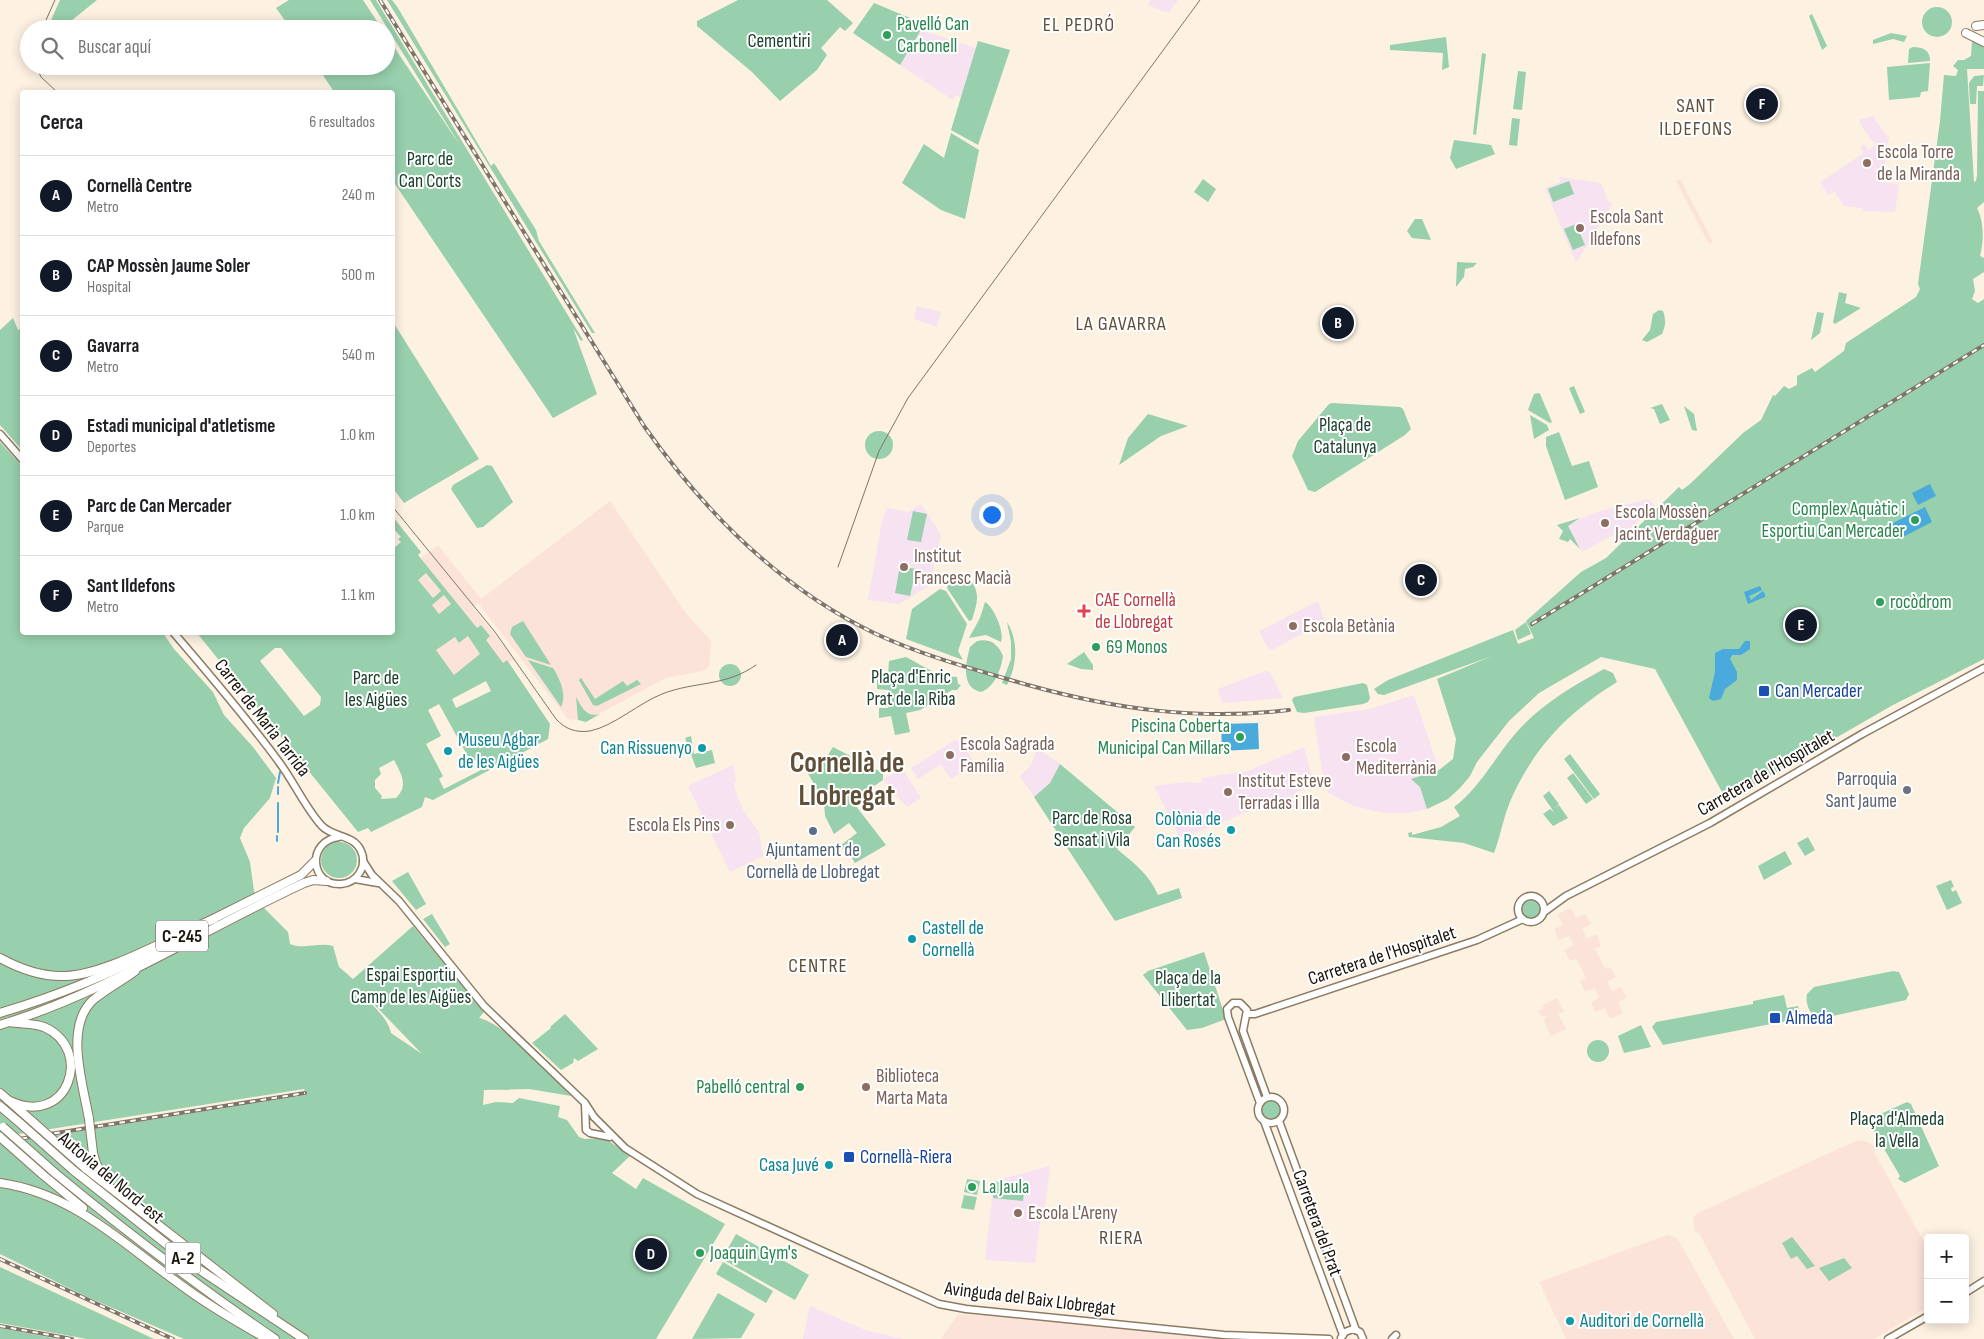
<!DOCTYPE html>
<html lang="es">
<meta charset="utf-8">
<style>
:root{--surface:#fff;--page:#f6f6f6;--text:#202124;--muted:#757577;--line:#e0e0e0;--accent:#111827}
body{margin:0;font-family:"Sofia Sans Condensed",sans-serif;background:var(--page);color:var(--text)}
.controls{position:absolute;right:15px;bottom:15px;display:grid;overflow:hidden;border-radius:5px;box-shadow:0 2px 12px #0003}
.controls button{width:45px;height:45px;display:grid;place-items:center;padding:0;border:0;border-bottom:1px solid var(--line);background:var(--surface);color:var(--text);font:25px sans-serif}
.you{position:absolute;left:991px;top:514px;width:18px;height:18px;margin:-12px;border:4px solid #fff;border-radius:50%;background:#1a73e8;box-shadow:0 0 0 8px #1a73e833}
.badge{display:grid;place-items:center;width:32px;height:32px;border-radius:50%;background:var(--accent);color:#fff;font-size:16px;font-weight:700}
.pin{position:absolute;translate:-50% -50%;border:2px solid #fff;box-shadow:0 1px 5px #0006}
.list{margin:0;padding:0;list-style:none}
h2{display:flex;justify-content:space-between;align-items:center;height:65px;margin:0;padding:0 20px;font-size:21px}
h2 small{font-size:16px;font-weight:400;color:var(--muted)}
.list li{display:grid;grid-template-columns:32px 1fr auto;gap:15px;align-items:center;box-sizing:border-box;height:80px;padding:0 20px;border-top:1px solid var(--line)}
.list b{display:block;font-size:19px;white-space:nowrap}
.list p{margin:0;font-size:16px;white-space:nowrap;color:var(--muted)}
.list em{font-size:16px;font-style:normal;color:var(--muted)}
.icon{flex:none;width:28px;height:28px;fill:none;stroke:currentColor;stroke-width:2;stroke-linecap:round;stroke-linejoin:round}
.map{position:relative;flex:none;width:1984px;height:1339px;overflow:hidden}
.search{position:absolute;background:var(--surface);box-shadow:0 2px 12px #0003;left:20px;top:20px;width:375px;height:55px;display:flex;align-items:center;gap:12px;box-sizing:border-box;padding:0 18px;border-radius:28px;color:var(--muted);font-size:19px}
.panel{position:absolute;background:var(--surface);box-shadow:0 2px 12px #0003;left:20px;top:90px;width:375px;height:545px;border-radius:5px}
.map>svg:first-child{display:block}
.commercial{fill:#fce3da}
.education{fill:#f7e2f1}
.green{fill:#98cfac;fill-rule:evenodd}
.water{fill:#4aaadb}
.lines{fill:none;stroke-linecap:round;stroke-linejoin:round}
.stream{stroke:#4aaadb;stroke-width:2}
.secondary-casing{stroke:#8c7b62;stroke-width:9}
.trunk-casing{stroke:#8c7b62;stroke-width:10}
.motorway-casing{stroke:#8c7b62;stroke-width:10}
.secondary{stroke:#fff;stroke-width:6}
.trunk{stroke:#fff;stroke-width:8}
.motorway{stroke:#fff;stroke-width:8}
.tram{stroke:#7e7568;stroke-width:1}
.rail-casing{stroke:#7e7568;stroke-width:4}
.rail{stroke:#fff;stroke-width:2;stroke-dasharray:5.5;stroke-linecap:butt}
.motorway-bridge-casing{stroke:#8c7b62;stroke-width:10;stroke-linecap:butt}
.motorway-bridge{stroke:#fff;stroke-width:8}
.leisure-dot{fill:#2e9e5b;stroke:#fff;stroke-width:2}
.education-dot{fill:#8d6e63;stroke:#fff;stroke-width:2}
.health-dot{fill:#e0444e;stroke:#fff;stroke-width:2}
.transit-dot{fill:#1a4fb4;stroke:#fff;stroke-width:2}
.culture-dot{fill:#0f9aa8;stroke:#fff;stroke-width:2}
.worship-dot{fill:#6b7280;stroke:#fff;stroke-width:2}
.service-dot{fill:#5c6f8a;stroke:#fff;stroke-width:2}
.labels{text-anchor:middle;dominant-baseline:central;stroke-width:4;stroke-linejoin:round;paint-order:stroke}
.shield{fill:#fff;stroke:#5f5a53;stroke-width:1}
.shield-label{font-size:18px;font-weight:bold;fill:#1a1309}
.leisure-label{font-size:19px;fill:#27864d;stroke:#fff;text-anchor:start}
.park-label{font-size:19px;fill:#1a402b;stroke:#fff}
.education-label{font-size:19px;fill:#785e54;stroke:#fff;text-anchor:start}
.health-label{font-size:19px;fill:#be3a42;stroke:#fff;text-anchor:start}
.transit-label{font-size:19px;fill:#164399;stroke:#fff;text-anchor:start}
.street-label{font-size:19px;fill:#1a1309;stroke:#fff}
.culture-label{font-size:19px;fill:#0d838f;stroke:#fff;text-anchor:start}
.worship-label{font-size:19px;fill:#5b616d;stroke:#fff;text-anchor:end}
.service-label{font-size:19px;fill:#4e5e75;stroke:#fff}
.neighbourhood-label{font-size:20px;letter-spacing:1px;fill:#615039;stroke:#fff}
.town-label{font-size:29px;font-weight:bold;fill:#615039;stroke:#fff}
</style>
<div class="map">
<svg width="1984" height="1339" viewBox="0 0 1984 1339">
<rect width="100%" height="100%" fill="#fdf1e1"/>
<g class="commercial">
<polygon points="1680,179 1713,242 1709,244 1676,181"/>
<polygon points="610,501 685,612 711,641 709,667 703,671 666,678 589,719 573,720 568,719 478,603 473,607 515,660 436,699 392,581 438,545 481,599"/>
<polygon points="1571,908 1576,918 1585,914 1591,924 1582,929 1587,939 1596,934 1601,946 1595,949 1605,969 1610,967 1616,977 1607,982 1612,991 1621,987 1626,998 1618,1002 1623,1013 1610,1019 1605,1008 1595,1012 1591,1002 1599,998 1595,988 1585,992 1580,981 1586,978 1576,958 1570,961 1564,950 1574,945 1569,936 1559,940 1554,929 1563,925 1558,914"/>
<polygon points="1557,998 1564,1012 1558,1014 1566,1029 1551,1036 1544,1021 1547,1015 1542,1017 1538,1011 1544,1008 1542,1005"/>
<polygon points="1858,1140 1868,1142 1875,1147 1875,1154 1928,1249 1928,1307 1874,1339 1755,1339 1699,1233 1695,1232 1693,1218 1698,1213"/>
<polygon points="1667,1235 1677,1238 1734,1339 1566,1339 1539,1282"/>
<polygon points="958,1314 1095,1325 1263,1339 941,1339"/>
</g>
<g class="education">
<polygon points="1150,0 1178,0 1168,13 1148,5"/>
<polygon points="921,30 976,48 961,97 955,95 953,100 900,65"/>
<polygon points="1873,116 1886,135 1889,136 1882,182 1899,184 1895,212 1862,211 1862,208 1844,206 1835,192 1828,195 1820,182 1864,153 1860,147 1864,144 1868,150 1876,145 1868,136 1869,135 1864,130 1859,120"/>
<polygon points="1559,177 1601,183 1608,201 1612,205 1576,263 1545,188 1561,182"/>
<polygon points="917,306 941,312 937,327 914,319"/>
<polygon points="1648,499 1655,505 1626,532 1624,529 1582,552 1567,526 1593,513"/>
<polygon points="921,504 941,535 929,586 899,604 868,600 882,521 887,508 908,512"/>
<polygon points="1318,601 1325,621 1272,650 1268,648 1259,631"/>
<polygon points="1265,671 1270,672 1283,698 1222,703 1218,689"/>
<polygon points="1414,695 1439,770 1411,779 1420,787 1427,809 1409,813 1383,813 1353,806 1329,793 1324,785 1314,717 1370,709"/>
<polygon points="955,740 961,741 975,764 951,779 941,764 918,779 911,768"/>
<polygon points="1304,747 1313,781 1301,791 1296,792 1296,796 1257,808 1182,838 1179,835 1154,786 1185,782 1202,783 1201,778 1248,771"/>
<polygon points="1037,748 1060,764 1050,783 1034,797 1020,776 1031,765"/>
<polygon points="733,765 736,780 734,784 736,792 743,810 759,832 763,856 730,872 688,786"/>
<polygon points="902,768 921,798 907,807 883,780"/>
<polygon points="1050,1166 1044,1216 1041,1216 1035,1263 985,1260 994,1181"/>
<polygon points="810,1306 865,1330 903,1339 803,1339"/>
</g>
<g class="green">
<polygon points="60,0 97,0 61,29 50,29 52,18"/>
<polygon points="289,0 363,0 382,29 291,29 276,8"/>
<polygon points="370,0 376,0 583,340 581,341 573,328 597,394 553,418 393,181 392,92 334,92 317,66 386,66 386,35 461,147"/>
<polygon points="387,0 392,0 398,8 491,166 494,163 536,230 539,241 595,333 592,333"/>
<polygon points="738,0 827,0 853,23 845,31 840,27 821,48 827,55 817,70 780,101 752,72 697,26 697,21"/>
<polygon points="874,3 922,23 921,30 900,65 853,33"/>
<circle cx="1937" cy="22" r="15"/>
<polygon points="1812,14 1827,46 1822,50 1809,16"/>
<polygon points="1891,33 1907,36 1904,42 1893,39 1873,44 1873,40"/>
<polygon points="1446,37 1449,67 1442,70 1443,53 1390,50 1390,45"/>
<path d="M1982,38L1984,39V69H1967L1974,182L1976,181L1977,175L1978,91H1984V202L1977,208C1984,221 1984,241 1980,256L1984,258V272L1973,279L1975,291L1972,299L1978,303L1984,299V659L1893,705L1735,796L1722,792L1655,669L1601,657L1539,693L1509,721L1477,762L1470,776L1460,788L1448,799L1427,809L1420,787L1411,779L1439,770L1453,759L1456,739L1437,679L1492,656L1384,695L1378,694L1374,689L1388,680L1513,630L1518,644L1534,638L1526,621L1581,572L1606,558L1679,487L1682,490L1690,484L1743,433L1761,420L1773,395L1775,396L1784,386L1789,389L1797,385V376L1812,368L1815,372L1844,351L1846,343L1916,297L1920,289L1918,284L1940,121L1944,75L1956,76L1958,70L1953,66L1958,60H1964L1971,56L1972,41Z"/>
<polygon points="978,41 1010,50 978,145 951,130"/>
<path d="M1913,47C1923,47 1930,50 1930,61L1908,63L1909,49Z"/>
<polygon points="1482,53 1486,54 1476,135 1473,134"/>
<polygon points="1930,63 1928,91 1921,92 1920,97 1889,100 1887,67"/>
<polygon points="1518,71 1526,72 1522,110 1513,109"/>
<polygon points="1984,75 1983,86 1977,86 1976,104 1970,104 1969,83 1974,76"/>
<polygon points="1512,118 1520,119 1517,146 1509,145"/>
<polygon points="951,133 979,150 965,219 941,210 902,183 924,144 944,158"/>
<polygon points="1454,140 1491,145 1495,154 1456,169 1450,158"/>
<polygon points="1203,179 1216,189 1208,202 1194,192"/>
<polygon points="1569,181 1574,194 1553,202 1548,189"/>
<polygon points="1415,219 1422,219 1431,240 1412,238 1407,231"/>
<polygon points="1576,224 1585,245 1573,250 1564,229"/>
<polygon points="1457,262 1477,263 1473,267 1465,269 1464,277 1456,287"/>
<polygon points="1839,292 1847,294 1845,303 1861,308 1835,324 1833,322"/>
<path d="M1659,310L1663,311C1666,320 1666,325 1662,334L1647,342L1642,340L1650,330L1653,314Z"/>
<polygon points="1817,312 1824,313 1820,333 1811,340"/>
<polygon points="13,318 18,330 22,328 22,450 0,425 0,330"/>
<polygon points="393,322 479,459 404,503 393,488"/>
<polygon points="1574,386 1585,412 1580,414 1569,388"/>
<polygon points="1539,393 1540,394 1552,422 1550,423 1528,410 1534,394"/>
<polygon points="1332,403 1400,407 1403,409 1411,429 1405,435 1315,492 1308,490 1292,456 1298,441 1329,404"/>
<polygon points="1662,404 1670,420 1660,424 1654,409 1650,408"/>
<polygon points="1684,406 1694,414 1697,431 1692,430"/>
<polygon points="1148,414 1188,426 1161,436 1119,465 1128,438"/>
<polygon points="1530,415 1547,425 1549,430 1534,439"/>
<circle cx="879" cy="445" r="14"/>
<polygon points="1559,432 1572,466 1589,461 1598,487 1565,500 1546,446 1546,437"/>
<path d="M0,442L22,466V632L163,633L174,649L213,692L224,715L253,747L276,778L270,798L244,828L240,838L250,862L254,891L265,909L288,932L290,944C303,950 318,942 333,946L339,967L353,979L413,926L484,1012L479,1018C506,1024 551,1075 571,1096L529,1089L484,1090L483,1105L496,1102L513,1103L519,1098L560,1106L558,1117L567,1120L579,1137L585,1139L605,1138L630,1156L612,1173L636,1189L643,1178L725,1224L656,1339H184L85,1296L0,1254V1144L306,1095L304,1089L0,1137ZM361,990L369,999L422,1054L391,1033C387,1015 370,1006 361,990Z"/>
<polygon points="487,465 492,466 513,502 483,527 477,528 451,489 453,485"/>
<polygon points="913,511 927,514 921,542 907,540"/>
<path d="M393,517L421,552L418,555L477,628L481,625L490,636L486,640L503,663L507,660L550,724L548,739L433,800L425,797L422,807L371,832L368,828L358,832L197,633L392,632L393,549L401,542L398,539L401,537L393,528ZM426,573L441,591L433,598L418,580ZM444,595L451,604L439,614L432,605ZM468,636L480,654L454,675L436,650L455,637L459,643ZM275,648H281L321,697L320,705L304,716L260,661ZM486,681L491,691L456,708L452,699ZM439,704L471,762L476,760L481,770L444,789L439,779L443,776L426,744L441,736L428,710ZM394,760C401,773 409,786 396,798L381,799L382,796L375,788V780L381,774L379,768Z"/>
<polygon points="1580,518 1568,526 1580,549 1570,539 1568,542 1559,539 1563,531 1557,525"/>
<polygon points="900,566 916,569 910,596 895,593"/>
<path d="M967,573C980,594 979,597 972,620L969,621L947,588L948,584Z"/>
<polygon points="940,589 946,591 967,624 958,651 963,660 906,639 912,609"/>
<path d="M985,602C994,607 1005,633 1001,642L986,635L969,638L980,618Z"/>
<polygon points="523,621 551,665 526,657 510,634 512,627"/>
<path d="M1007,622C1019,641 1017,666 1007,685L1002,683L1011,659V642Z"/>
<polygon points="1526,622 1531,634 1518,640 1515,630"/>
<path d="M977,641C990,638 998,644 1003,656C1001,669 995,687 981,692C960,688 966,661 970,647Z"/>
<polygon points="1084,652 1093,665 1093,670 1081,669 1067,664"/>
<path d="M906,657C924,666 937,677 957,677L958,684L961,685L957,690H952L920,710L906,713L910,732L895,735L891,716L879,718V708H888V690L877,689V675H888L889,661Z"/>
<path d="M528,660L553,668C560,679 567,695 561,707Z"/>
<circle cx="730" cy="675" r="11"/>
<path d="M1604,669L1613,673L1617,682C1569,712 1537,744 1513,795C1504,813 1501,835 1494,853L1464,843L1409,837L1408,833L1412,832V835L1441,827L1460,816L1454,807C1478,790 1496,756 1515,734C1540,705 1571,687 1604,669Z"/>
<polygon points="581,678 595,699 623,681 627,686 637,680 641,684 597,706 593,705 579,680"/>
<polygon points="1363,683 1367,685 1370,698 1368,702 1363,704 1304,713 1297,712 1292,700 1294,697"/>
<path d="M576,697C582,707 586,718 600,714L586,722L578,720Z"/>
<polygon points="691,736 694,754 712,750 715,763 696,768 685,738"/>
<polygon points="833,747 883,773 883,780 852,801 886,845 855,863 847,850 843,850 841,845 857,833 849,823 834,834 825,816 824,804 819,798 821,796 806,770 822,765"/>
<polygon points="1570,754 1600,794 1594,799 1564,759"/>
<path d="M1060,764L1135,827L1117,849C1134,863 1149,874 1158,895L1179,888L1182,898L1115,921L1034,797L1050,783Z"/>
<polygon points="1573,773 1593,799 1586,804 1567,778"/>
<polygon points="1549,791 1559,804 1554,809 1559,805 1568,818 1553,826 1543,814 1550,809 1554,812 1543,796"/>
<polygon points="1808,837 1815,850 1805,856 1797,843"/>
<circle cx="339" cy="860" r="18"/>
<polygon points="1785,851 1792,864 1764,880 1758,866"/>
<polygon points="408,872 426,904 416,910 392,881"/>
<polygon points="1951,880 1954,887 1951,888 1952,892 1956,890 1962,903 1947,910 1936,886"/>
<circle cx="1531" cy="909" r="9"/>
<polygon points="432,914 450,944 445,947 423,919"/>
<polygon points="1204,952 1226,1019 1202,1028 1187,1030 1143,975 1148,971"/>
<path d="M1893,971L1899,972L1909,994L1906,1000L1819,1019C1810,1016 1805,1003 1807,994L1814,987Z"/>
<polygon points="1784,995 1787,1008 1798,1006 1800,1013 1797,1019 1663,1045 1652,1027 1656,1022 1753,1004 1753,1001"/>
<polygon points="565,1014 598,1049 578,1061 574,1058 573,1063 561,1070 532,1043 551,1028 550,1027"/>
<polygon points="1641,1025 1651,1047 1624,1053 1618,1036"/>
<circle cx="1598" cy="1051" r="11"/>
<circle cx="1271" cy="1110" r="9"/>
<polygon points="1907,1102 1911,1104 1939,1166 1905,1183 1898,1179 1900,1176 1869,1123 1872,1118"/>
<polygon points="967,1179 980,1181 977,1195 964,1192"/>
<polygon points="995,1182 1025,1186 1023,1201 993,1198"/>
<polygon points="964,1195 977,1197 974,1210 961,1208"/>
<polygon points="736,1234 809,1275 795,1300 722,1259"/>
<polygon points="1792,1237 1815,1266 1807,1269 1797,1256 1791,1259 1782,1243"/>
<polygon points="1844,1258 1852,1268 1829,1281 1819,1268"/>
<polygon points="723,1262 773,1291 766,1303 716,1274"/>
<polygon points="0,1267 154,1339 87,1339 0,1323"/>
<polygon points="718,1293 755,1314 741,1338 692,1339"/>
<polygon points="0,1328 58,1339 0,1339"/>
</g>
<g class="water">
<polygon points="1930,484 1936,496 1918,505 1912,493"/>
<polygon points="1925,507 1932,522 1897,540 1889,525"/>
<polygon points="1760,586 1762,590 1749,596 1751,600 1763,591 1765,594 1765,597 1748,604 1744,592"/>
<polygon points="1745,641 1750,641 1750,649 1741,655 1732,655 1730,659 1737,672 1737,680 1725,689 1721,699 1713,701 1709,698 1715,672 1715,653 1723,649 1739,649"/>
<polygon points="1258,723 1259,749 1222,751 1221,724"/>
</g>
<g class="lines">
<g class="stream">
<polyline points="278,783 280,772"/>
<polyline points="278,787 278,794"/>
<polyline points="278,832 278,803"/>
<polyline points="277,836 277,841"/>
</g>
<g class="secondary-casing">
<g id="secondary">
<polyline points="0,434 22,459"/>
<path d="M173,632C210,675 246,717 279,762C294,782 305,807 321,825C332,838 354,834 361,851C368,866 357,883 341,884C310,886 306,841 339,837"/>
<polyline points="363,861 372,875 399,901 484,1006 585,1103 594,1117"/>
<polyline points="355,879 378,883"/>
<circle cx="1531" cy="909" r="13"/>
<polyline points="1544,912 1566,896 1710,823 1862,734 1984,668"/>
<polyline points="1248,1014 1255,1014 1477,940 1523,919"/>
<circle cx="1271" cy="1110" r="13"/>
<polyline points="1260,1103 1228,1017 1227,1009 1233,1003 1240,1003 1247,1010 1243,1031 1267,1097"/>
<polyline points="585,1104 586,1130 590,1133 610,1137"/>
<polyline points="594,1117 625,1148 697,1194 939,1304 966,1309 1224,1335 1329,1339"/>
<polyline points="1264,1121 1343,1335"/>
<polyline points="1279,1121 1356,1330"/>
<polyline points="1965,1293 1984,1281"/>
<polyline points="1341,1338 1345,1332 1353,1329 1360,1332 1363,1339"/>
<polyline points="1392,1339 1396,1335"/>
<polyline points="1888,1339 1928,1316"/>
</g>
</g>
<g class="trunk-casing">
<g id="trunk">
<polyline points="1976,26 1984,25"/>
<polyline points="1966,33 1984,42"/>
<polyline points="209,921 301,875 315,861"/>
<path d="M0,1013C57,996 111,974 164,946"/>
<path d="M0,1025C108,992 202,930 304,883L313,880L326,881"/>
</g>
</g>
<g class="motorway-casing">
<g id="motorway">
<path d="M0,958C20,969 41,977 65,976C107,975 174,935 214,919"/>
<polyline points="0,1093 33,1122"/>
<path d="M8,1100C68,1130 95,1049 44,1027C34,1023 21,1024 10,1022"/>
<polyline points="0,1106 21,1124"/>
<path d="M89,1119C83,1084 64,1027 93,1000C106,989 122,981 135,971"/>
<polyline points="93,1153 96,1164 108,1183"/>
<polyline points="85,1168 273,1314"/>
<polyline points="73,1170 194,1266 304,1339"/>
<path d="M55,1173C126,1232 199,1287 275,1339"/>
<polyline points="42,1174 83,1208"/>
<path d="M0,1183C72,1193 121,1242 177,1282C206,1304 236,1321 267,1339"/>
</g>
</g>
<use href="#secondary" class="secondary"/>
<use href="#trunk" class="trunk"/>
<use href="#motorway" class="motorway"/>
<g class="tram">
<polyline points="42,29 55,0"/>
<polyline points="36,66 41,77 57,92"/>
<path d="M392,506L495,632L556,719C565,729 576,733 590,731C614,726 639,703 662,694C695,681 725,687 756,665"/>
<polyline points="838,567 879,451 908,398 1200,0"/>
</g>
<g class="rail-casing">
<g id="rail">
<path d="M380,0L644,426C704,511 780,588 874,633C923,656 976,670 1028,685C1114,709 1199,721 1289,710"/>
<polyline points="1532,624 1984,345"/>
<polyline points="0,1142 305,1093"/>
<polyline points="0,1259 173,1339"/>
<polyline points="0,1326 72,1339"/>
</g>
</g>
<use href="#rail" class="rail"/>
<g class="motorway-bridge-casing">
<g id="motorway-bridge">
<polyline points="89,1119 93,1153"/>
<polyline points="33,1122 85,1168"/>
<polyline points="21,1124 73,1170"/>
<polyline points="3,1127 55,1173"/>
<polyline points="0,1137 42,1174"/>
</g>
</g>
<use href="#motorway-bridge" class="motorway-bridge"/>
</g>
<g class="leisure-dot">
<circle cx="887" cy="35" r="5"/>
<circle cx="1915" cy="520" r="5"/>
<circle cx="1880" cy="602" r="5"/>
<circle cx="1096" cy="647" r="5"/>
<circle cx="1240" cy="737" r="5"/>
<circle cx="800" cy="1087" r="5"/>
<circle cx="972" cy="1187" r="5"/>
<circle cx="700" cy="1253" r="5"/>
</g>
<g class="education-dot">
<circle cx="1867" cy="163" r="5"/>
<circle cx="1580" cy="228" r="5"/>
<circle cx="1605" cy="523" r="5"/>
<circle cx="904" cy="567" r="5"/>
<circle cx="1293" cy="626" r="5"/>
<circle cx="950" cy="755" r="5"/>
<circle cx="1346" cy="757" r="5"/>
<circle cx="1228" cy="792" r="5"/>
<circle cx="730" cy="825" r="5"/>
<circle cx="866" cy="1087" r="5"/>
<circle cx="1018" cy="1213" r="5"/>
</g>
<path class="health-dot" d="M1081.5 603.5h5v5h5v5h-5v5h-5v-5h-5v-5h5z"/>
<g class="transit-dot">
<rect x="1758" y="685" width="12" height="12" rx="2.5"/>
<rect x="1769" y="1012" width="12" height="12" rx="2.5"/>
<rect x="843" y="1151" width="12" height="12" rx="2.5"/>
</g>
<g class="culture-dot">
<circle cx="702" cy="748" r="5"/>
<circle cx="448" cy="751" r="5"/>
<circle cx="1231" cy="830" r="5"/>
<circle cx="912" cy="939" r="5"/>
<circle cx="829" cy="1165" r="5"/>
<circle cx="1570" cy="1321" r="5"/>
</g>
<circle class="worship-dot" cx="1907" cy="790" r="5"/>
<circle class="service-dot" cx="813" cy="831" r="5"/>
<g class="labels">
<g class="shield">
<rect x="156" y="920.5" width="52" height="31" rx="4"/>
<rect x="165.5" y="1242.5" width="35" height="31" rx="4"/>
</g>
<g class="shield-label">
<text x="182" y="936">C-245</text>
<text x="183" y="1258">A-2</text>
</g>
<g class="leisure-label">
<text x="897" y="24">Pavelló Can<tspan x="897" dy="22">Carbonell</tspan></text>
<text x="1905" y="509" text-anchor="end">Complex Aquàtic i<tspan x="1905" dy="22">Esportiu Can Mercader</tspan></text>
<text x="1890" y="602">rocòdrom</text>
<text x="1106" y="647">69 Monos</text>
<text x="1230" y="726" text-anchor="end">Piscina Coberta<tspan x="1230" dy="22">Municipal Can Millars</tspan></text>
<text x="790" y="1087" text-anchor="end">Pabelló central</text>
<text x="982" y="1187">La Jaula</text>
<text x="710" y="1253">Joaquin Gym's</text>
</g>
<g class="park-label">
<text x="779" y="41">Cementiri</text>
<text x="430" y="159">Parc de<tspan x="430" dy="22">Can Corts</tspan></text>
<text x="1345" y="425">Plaça de<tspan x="1345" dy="22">Catalunya</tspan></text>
<text x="911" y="677">Plaça d'Enric<tspan x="911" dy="22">Prat de la Riba</tspan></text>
<text x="376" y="678">Parc de<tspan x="376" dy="22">les Aigües</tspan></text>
<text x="1092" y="818">Parc de Rosa<tspan x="1092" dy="22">Sensat i Vila</tspan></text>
<text x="411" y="975">Espai Esportiu<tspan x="411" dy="22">Camp de les Aigües</tspan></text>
<text x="1188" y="978">Plaça de la<tspan x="1188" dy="22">Llibertat</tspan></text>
<text x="1897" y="1119">Plaça d'Almeda<tspan x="1897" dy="22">la Vella</tspan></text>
</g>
<g class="education-label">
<text x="1877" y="152">Escola Torre<tspan x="1877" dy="22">de la Miranda</tspan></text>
<text x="1590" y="217">Escola Sant<tspan x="1590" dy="22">Ildefons</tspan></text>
<text x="1615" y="512">Escola Mossèn<tspan x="1615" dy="22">Jacint Verdaguer</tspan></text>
<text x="914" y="556">Institut<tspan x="914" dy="22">Francesc Macià</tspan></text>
<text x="1303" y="626">Escola Betània</text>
<text x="960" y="744">Escola Sagrada<tspan x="960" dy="22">Família</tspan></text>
<text x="1356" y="746">Escola<tspan x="1356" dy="22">Mediterrània</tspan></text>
<text x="1238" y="781">Institut Esteve<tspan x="1238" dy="22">Terradas i Illa</tspan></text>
<text x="720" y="825" text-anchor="end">Escola Els Pins</text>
<text x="876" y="1076">Biblioteca<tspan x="876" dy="22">Marta Mata</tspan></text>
<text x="1028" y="1213">Escola L'Areny</text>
</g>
<g class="health-label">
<text x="1095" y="600">CAE Cornellà<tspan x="1095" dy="22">de Llobregat</tspan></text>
</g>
<g class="transit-label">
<text x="1775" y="691">Can Mercader</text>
<text x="1786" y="1018">Almeda</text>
<text x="860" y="1157">Cornellà-Riera</text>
</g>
<g class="street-label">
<text transform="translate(262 718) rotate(52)">Carrer de Maria Tarrida</text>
<text transform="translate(1766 773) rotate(-30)">Carretera de l'Hospitalet</text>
<text transform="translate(1382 956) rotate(-18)">Carretera de l'Hospitalet</text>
<text transform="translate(111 1178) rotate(40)">Autovia del Nord-est</text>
<text transform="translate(1317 1223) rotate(70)">Carretera del Prat</text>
<text transform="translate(1030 1299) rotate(7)">Avinguda del Baix Llobregat</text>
</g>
<g class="culture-label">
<text x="458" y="740">Museu Agbar<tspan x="458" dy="22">de les Aigües</tspan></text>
<text x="692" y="748" text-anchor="end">Can Rissuenyo</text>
<text x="1221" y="819" text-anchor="end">Colònia de<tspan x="1221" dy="22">Can Rosés</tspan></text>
<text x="922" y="928">Castell de<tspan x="922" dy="22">Cornellà</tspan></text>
<text x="819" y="1165" text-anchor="end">Casa Juvé</text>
<text x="1580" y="1321">Auditori de Cornellà</text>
</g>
<g class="worship-label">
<text x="1897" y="779">Parroquia<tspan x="1897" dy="22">Sant Jaume</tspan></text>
</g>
<g class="service-label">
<text x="813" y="850">Ajuntament de<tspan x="813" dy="22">Cornellà de Llobregat</tspan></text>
</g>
<g class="neighbourhood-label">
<text x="1079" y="25">EL PEDRÓ</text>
<text x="1696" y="106">SANT<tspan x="1696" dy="23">ILDEFONS</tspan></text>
<text x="1121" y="324">LA GAVARRA</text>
<text x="818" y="966">CENTRE</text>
<text x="1121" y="1238">RIERA</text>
</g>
<g class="town-label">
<text x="847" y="763">Cornellà de<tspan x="847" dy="33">Llobregat</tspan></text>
</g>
</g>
</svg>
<div class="controls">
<button>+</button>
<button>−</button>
</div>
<div class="you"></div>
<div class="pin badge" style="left:842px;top:640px">A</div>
<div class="pin badge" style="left:1338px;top:323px">B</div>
<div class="pin badge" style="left:1421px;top:580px">C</div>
<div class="pin badge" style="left:651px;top:1254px">D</div>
<div class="pin badge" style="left:1801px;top:625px">E</div>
<div class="pin badge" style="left:1762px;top:104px">F</div>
<div class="search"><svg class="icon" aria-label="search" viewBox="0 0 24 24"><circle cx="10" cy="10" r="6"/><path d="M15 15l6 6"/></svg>Buscar aquí</div>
<section class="panel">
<h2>Cerca<small>6 resultados</small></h2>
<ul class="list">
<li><span class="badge">A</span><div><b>Cornellà Centre</b><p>Metro</p></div><em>240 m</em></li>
<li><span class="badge">B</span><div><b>CAP Mossèn Jaume Soler</b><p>Hospital</p></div><em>500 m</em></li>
<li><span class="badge">C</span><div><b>Gavarra</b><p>Metro</p></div><em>540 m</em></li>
<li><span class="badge">D</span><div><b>Estadi municipal d'atletisme</b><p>Deportes</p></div><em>1.0 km</em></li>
<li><span class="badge">E</span><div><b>Parc de Can Mercader</b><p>Parque</p></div><em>1.0 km</em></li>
<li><span class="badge">F</span><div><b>Sant Ildefons</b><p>Metro</p></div><em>1.1 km</em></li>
</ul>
</section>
</div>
